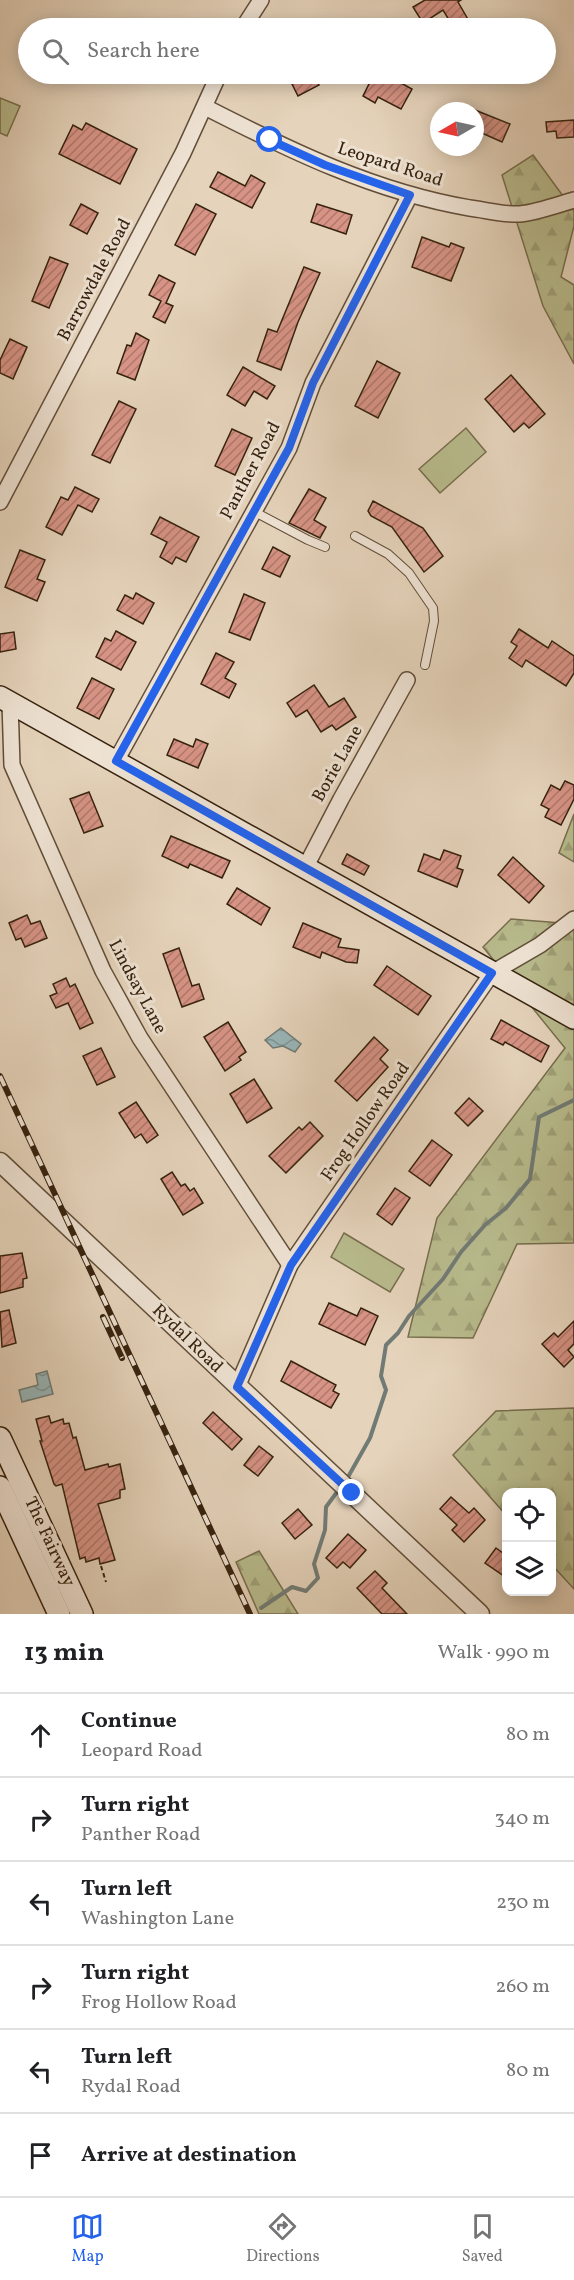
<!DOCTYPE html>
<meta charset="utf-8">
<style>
:root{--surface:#fff;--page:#f2f2f2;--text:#202124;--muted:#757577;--line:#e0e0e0;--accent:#2563eb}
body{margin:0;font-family:Vollkorn,serif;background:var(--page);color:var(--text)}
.controls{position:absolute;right:18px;bottom:18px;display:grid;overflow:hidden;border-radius:12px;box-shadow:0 3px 15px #0003}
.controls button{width:54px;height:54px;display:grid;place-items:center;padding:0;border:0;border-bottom:2px solid var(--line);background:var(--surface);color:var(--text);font:30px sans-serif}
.compass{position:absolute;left:430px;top:102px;width:54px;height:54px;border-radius:50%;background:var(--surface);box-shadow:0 3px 15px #0003;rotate:261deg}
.stop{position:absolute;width:18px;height:18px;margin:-14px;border:4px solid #2563eb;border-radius:50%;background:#fff}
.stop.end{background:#2563eb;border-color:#fff;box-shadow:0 2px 6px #0008}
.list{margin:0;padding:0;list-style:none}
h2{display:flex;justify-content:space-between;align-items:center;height:78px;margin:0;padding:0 24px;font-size:26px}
h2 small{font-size:20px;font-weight:400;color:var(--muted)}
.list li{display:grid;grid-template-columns:39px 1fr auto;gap:18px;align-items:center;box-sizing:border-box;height:84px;padding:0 24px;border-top:2px solid var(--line)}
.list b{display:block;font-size:22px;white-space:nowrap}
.list p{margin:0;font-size:20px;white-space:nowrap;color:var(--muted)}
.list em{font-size:20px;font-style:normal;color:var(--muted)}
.icon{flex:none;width:33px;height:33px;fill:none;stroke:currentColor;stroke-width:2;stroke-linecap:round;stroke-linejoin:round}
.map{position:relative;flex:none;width:574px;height:1614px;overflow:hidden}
.search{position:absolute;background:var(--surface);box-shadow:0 3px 15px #0003;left:18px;right:18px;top:18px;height:66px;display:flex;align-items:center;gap:15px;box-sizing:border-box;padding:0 21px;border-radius:33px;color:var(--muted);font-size:22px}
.sheet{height:582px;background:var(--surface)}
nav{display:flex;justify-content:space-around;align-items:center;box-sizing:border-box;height:84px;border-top:2px solid var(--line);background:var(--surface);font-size:16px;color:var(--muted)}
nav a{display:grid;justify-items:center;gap:3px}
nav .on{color:var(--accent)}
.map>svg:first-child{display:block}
.forest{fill:url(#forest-firs);stroke:#776e4e;stroke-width:1.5}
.pitch{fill:#b8bb8d;stroke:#776e4e;stroke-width:1.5}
.water{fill:url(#water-waves);stroke:#717b75;stroke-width:1.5}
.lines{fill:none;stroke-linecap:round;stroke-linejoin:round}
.stream{stroke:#717b75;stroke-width:4}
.building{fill:url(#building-hatch);stroke:#36220e;stroke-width:1.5}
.service-casing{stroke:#624e39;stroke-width:10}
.minor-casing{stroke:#624e39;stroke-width:18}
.tertiary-casing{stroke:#624e39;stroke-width:21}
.secondary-casing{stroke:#36220e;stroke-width:24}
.path{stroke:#36220e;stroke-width:2;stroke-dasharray:4.5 3;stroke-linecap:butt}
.service{stroke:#eee2d3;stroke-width:8}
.minor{stroke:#eee2d3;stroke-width:15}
.tertiary{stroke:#eee2d3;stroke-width:18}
.secondary{stroke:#eee2d3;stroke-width:21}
.rail-casing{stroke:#36220e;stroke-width:6}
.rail{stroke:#eee2d3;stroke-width:4;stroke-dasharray:11;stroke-linecap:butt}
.route{stroke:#2563eb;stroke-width:8}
.labels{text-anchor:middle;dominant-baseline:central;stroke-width:6;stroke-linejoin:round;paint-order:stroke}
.street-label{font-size:18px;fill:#36220e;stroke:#eee2d3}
</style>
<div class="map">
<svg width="574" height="1614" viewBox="0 0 574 1614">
<defs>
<pattern id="forest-firs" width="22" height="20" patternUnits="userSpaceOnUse" patternTransform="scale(1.5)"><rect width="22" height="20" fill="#b8bb8d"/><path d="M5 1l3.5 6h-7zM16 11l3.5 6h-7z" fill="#9fa078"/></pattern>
<pattern id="water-waves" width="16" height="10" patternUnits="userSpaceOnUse" patternTransform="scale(1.5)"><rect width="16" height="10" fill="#99b6b9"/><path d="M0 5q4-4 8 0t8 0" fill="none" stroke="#7e9495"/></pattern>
<pattern id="building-hatch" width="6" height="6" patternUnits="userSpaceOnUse" patternTransform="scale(1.5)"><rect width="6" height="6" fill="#d79385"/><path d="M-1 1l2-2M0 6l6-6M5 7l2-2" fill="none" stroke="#af786b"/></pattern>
</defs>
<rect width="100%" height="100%" fill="#e5d3bb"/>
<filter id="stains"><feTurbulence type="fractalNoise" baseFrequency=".00333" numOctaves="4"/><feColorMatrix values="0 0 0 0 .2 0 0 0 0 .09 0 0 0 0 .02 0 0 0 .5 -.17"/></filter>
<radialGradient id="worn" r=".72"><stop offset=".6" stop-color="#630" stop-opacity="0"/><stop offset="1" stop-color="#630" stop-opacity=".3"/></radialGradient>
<g class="forest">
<polygon points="533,155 574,211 574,226 561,277 574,285 574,364 543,306 502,175"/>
<polygon points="574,814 574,862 559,853"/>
<polygon points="511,919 574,924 574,1243 517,1244 473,1338 408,1337 437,1218 565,1048 483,947"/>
<polygon points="574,1408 574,1589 552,1565 552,1492 506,1492 506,1515 453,1455 496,1411"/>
<polygon points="259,1551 298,1614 259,1614 236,1562"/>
</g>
<g class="pitch">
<polygon points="0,98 20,106 7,136 0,133"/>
<polygon points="466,428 486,452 440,493 419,469"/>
<polygon points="344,1233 404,1269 390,1292 331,1257"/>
</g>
<g class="water">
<polygon points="281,1028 301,1044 295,1052 283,1046 273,1048 265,1040"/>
<polygon points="47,1371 53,1394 22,1402 19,1390 38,1385 36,1374"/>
</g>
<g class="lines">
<g class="stream">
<polyline points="348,1477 370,1438 386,1390 381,1376 386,1345 398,1333 409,1316 443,1279 461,1252 485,1225 506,1208 530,1179 539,1117 574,1100"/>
<polyline points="261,1608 292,1587 306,1591 318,1578 314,1564 325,1530 326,1507 337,1492"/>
</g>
</g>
<g class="building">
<polygon points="425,0 461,0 458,2 473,28 454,28 443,10 423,23 413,7"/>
<polygon points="287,74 313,74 319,85 298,96"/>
<polygon points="374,74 392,74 390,77 412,89 401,109 378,97 375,103 363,96"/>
<polygon points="475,110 510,124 502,142 475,130"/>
<polygon points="574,120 574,137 557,138 556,131 547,132 546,122"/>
<polygon points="86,123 137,149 120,184 59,154 73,125 82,130"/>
<polygon points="218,172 245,186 251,175 265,183 252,208 210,187"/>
<polygon points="81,204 98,213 87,234 70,225"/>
<polygon points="196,204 216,214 195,255 175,245"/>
<polygon points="317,204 352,215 346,234 311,222"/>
<polygon points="422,237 449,247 451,243 464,248 451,281 412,267"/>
<polygon points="50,257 68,264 49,308 32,301"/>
<polygon points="304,267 320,273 298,322 281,370 257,361 268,329 277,332"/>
<polygon points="159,275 175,283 166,303 173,306 165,323 153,317 161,301 149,295"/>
<polygon points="136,333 149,340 135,380 117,373 127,345 131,346"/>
<polygon points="10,339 27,347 13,379 0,373 0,360"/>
<polygon points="377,361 400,373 378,418 355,406"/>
<polygon points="243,367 275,386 267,399 254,391 245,406 227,395"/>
<polygon points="511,375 545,414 529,428 524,423 514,432 485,399"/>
<polygon points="119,401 136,409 110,463 92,455"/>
<polygon points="232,429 252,438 235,475 215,466"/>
<polygon points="75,487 99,499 92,512 78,505 62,535 46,527 61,497 68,500"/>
<polygon points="309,489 326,498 314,520 326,527 320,538 289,523"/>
<polygon points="373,501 423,528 443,556 424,572 392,527 371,516 368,511"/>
<polygon points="160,517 199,537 186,562 176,557 172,564 160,557 167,542 151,534"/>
<polygon points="273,547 290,556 280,577 262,569"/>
<polygon points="20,550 45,560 37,579 45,582 37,601 5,587"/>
<polygon points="136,593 154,603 143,624 117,610 125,595 133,599"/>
<polygon points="244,594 265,603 250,640 229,632"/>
<polygon points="519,629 548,648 552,641 574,656 574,673 566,686 526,660 522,667 509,658 517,646 511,642"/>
<polygon points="116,631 136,642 121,670 96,657 105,638 111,641"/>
<polygon points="14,632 16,649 0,652 0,634"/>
<polygon points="216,653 234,662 225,678 236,684 229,698 201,684"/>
<polygon points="92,678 114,689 99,719 77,708"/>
<polygon points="314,685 329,707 344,698 356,717 336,730 332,725 321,732 307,710 296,717 287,703"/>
<polygon points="174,739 193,747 196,739 208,744 198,768 167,755"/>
<polygon points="565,781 574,785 574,799 561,825 545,817 549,809 541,805 551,785 560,790"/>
<polygon points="89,792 103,826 84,833 70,799"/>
<polygon points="171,836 230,861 222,878 190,864 188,868 162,856"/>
<polygon points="444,850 461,856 457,868 463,870 457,887 418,871 424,854 440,860"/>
<polygon points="347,854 369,866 364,875 342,864"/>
<polygon points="513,857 544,886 529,903 498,875"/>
<polygon points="237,888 270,908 261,925 227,904"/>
<polygon points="27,915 31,924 40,921 47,938 25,947 21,938 16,940 9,923"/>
<polygon points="303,923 341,939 338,947 359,950 357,963 346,962 322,952 320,958 293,947"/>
<polygon points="179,948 192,986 199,984 204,999 182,1007 163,954"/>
<polygon points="387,966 431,996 418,1015 374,985"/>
<polygon points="66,978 70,987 75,984 93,1023 80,1029 68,1003 56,1008 50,996 57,993 53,984"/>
<polygon points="501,1020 549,1046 541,1062 505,1042 503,1045 491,1039"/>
<polygon points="228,1022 246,1052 239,1057 241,1060 225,1071 204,1037"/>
<polygon points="374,1037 388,1050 380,1059 388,1067 357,1101 335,1081"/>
<polygon points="101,1048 115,1077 97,1085 83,1056"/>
<polygon points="254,1079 272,1108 247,1123 230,1094"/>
<polygon points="469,1098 483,1111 468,1126 455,1113"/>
<polygon points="136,1102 158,1135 147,1143 141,1134 135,1138 119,1113"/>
<polygon points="310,1122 323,1136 286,1173 269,1156 299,1127 302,1130"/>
<polygon points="432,1140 452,1155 430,1186 409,1171"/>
<polygon points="172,1172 181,1186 185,1184 190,1191 194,1188 203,1203 183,1215 161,1179"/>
<polygon points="395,1188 410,1198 392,1225 377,1214"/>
<polygon points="22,1253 27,1278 23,1279 23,1287 0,1293 0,1256"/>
<polygon points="329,1303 357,1316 361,1308 378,1316 365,1345 319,1324"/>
<polygon points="9,1310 16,1343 2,1347 0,1312"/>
<polygon points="574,1321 574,1344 568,1350 574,1357 564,1367 542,1344 554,1333 558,1337"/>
<polygon points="291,1361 336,1385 333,1391 339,1394 331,1408 281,1381"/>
<polygon points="213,1412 242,1439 232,1450 203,1423"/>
<polygon points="49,1416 51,1423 63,1419 64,1424 69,1423 73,1438 76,1437 85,1470 108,1464 109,1467 120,1464 125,1489 120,1490 120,1498 98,1504 115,1560 100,1564 99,1558 86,1562 85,1557 80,1559 62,1484 56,1486 54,1484 40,1441 42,1441 36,1419"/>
<polygon points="259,1446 273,1457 258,1476 244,1465"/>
<polygon points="451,1497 469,1513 474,1508 485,1520 464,1542 452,1530 457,1525 440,1509"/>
<polygon points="298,1509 312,1525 295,1539 282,1523"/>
<polygon points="348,1534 366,1550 350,1568 343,1562 337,1568 326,1558"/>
<polygon points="496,1548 507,1556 507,1578 485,1563"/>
<polygon points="375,1571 387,1583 382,1588 407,1614 382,1614 357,1588"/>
</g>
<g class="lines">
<g class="service-casing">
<g id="service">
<polyline points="253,511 308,540 325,547"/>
<polyline points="355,536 388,554 409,573 433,608 434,621 425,665"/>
</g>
</g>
<g class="minor-casing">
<g id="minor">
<polyline points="243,28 261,0"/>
<path d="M205,107C289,150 375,192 470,208C486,210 504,215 520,214C538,212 557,205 574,200"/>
<polyline points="0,502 183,153 219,74"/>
<polyline points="10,703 12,765 103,971 140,1038 290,1265"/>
<polyline points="116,761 289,448 313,383 410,195"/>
<polyline points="305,868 341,799 407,680"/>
<polyline points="237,1387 290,1265 492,973 540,945 574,919"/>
</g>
</g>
<g class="tertiary-casing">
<polyline id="tertiary" points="0,1162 480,1614"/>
</g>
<g class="secondary-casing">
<g id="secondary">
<polyline points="0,697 574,1018"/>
<polyline points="0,1438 82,1614"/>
<polyline points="0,1487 59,1614"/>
</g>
</g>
<polyline class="path" points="101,1566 106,1582"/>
<use href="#service" class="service"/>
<use href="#minor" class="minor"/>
<use href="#tertiary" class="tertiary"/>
<use href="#secondary" class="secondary"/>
<g class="rail-casing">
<g id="rail">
<polyline points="0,1076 250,1614"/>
<polyline points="103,1317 122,1358"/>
</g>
</g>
<use href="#rail" class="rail"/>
</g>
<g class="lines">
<polyline class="route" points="270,140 325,165 410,195 313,383 289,448 116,761 492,973 291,1265 237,1387 352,1493"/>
</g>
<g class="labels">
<g class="street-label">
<text transform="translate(390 165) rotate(18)">Leopard Road</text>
<text transform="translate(95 280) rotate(-62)">Barrowdale Road</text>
<text transform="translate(251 471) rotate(-62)">Panther Road</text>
<text transform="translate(338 764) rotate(-61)">Borie Lane</text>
<text transform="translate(137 987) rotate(62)">Lindsay Lane</text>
<text transform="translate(366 1122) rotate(-55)">Frog Hollow Road</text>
<text transform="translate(187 1339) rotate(44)">Rydal Road</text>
<text transform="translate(49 1542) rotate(65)">The Fairway</text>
</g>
</g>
<rect width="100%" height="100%" filter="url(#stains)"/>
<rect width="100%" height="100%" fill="url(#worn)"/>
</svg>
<div class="controls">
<button><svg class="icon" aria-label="locate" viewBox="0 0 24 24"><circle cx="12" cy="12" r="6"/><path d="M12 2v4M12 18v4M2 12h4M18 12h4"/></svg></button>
<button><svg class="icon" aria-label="layers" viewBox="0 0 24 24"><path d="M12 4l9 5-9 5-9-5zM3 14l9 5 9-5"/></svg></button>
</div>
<svg class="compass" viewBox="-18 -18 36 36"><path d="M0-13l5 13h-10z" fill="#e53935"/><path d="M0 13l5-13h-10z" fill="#757577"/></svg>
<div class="stop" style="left:270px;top:140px"></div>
<div class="stop end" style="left:352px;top:1493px"></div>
<div class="search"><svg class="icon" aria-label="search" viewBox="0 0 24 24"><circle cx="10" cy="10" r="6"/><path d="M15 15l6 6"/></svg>Search here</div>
</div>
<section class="sheet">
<h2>13 min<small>Walk · 990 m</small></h2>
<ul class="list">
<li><svg class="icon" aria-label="ahead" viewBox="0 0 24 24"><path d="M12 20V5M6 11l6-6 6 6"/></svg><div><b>Continue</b><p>Leopard Road</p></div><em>80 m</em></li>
<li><svg class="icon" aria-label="right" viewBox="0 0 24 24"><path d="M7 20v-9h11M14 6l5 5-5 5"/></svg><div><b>Turn right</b><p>Panther Road</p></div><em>340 m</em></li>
<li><svg class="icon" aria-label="left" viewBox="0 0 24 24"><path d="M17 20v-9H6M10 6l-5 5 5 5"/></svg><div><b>Turn left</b><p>Washington Lane</p></div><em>230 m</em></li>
<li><svg class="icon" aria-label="right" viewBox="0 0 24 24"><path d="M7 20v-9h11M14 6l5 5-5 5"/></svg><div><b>Turn right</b><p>Frog Hollow Road</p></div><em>260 m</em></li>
<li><svg class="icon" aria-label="left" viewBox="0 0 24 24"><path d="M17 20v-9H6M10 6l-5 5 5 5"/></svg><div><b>Turn left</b><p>Rydal Road</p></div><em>80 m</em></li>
<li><svg class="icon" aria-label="arrive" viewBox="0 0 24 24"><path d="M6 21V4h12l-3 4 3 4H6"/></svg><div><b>Arrive at destination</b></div></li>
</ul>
</section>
<nav>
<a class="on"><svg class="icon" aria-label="map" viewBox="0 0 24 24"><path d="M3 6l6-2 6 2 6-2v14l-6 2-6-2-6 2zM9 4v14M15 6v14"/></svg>Map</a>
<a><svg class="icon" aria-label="directions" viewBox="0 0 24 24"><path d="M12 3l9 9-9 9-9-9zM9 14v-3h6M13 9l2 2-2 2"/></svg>Directions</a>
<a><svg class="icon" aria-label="saved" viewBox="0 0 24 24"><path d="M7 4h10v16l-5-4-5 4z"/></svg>Saved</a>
</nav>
